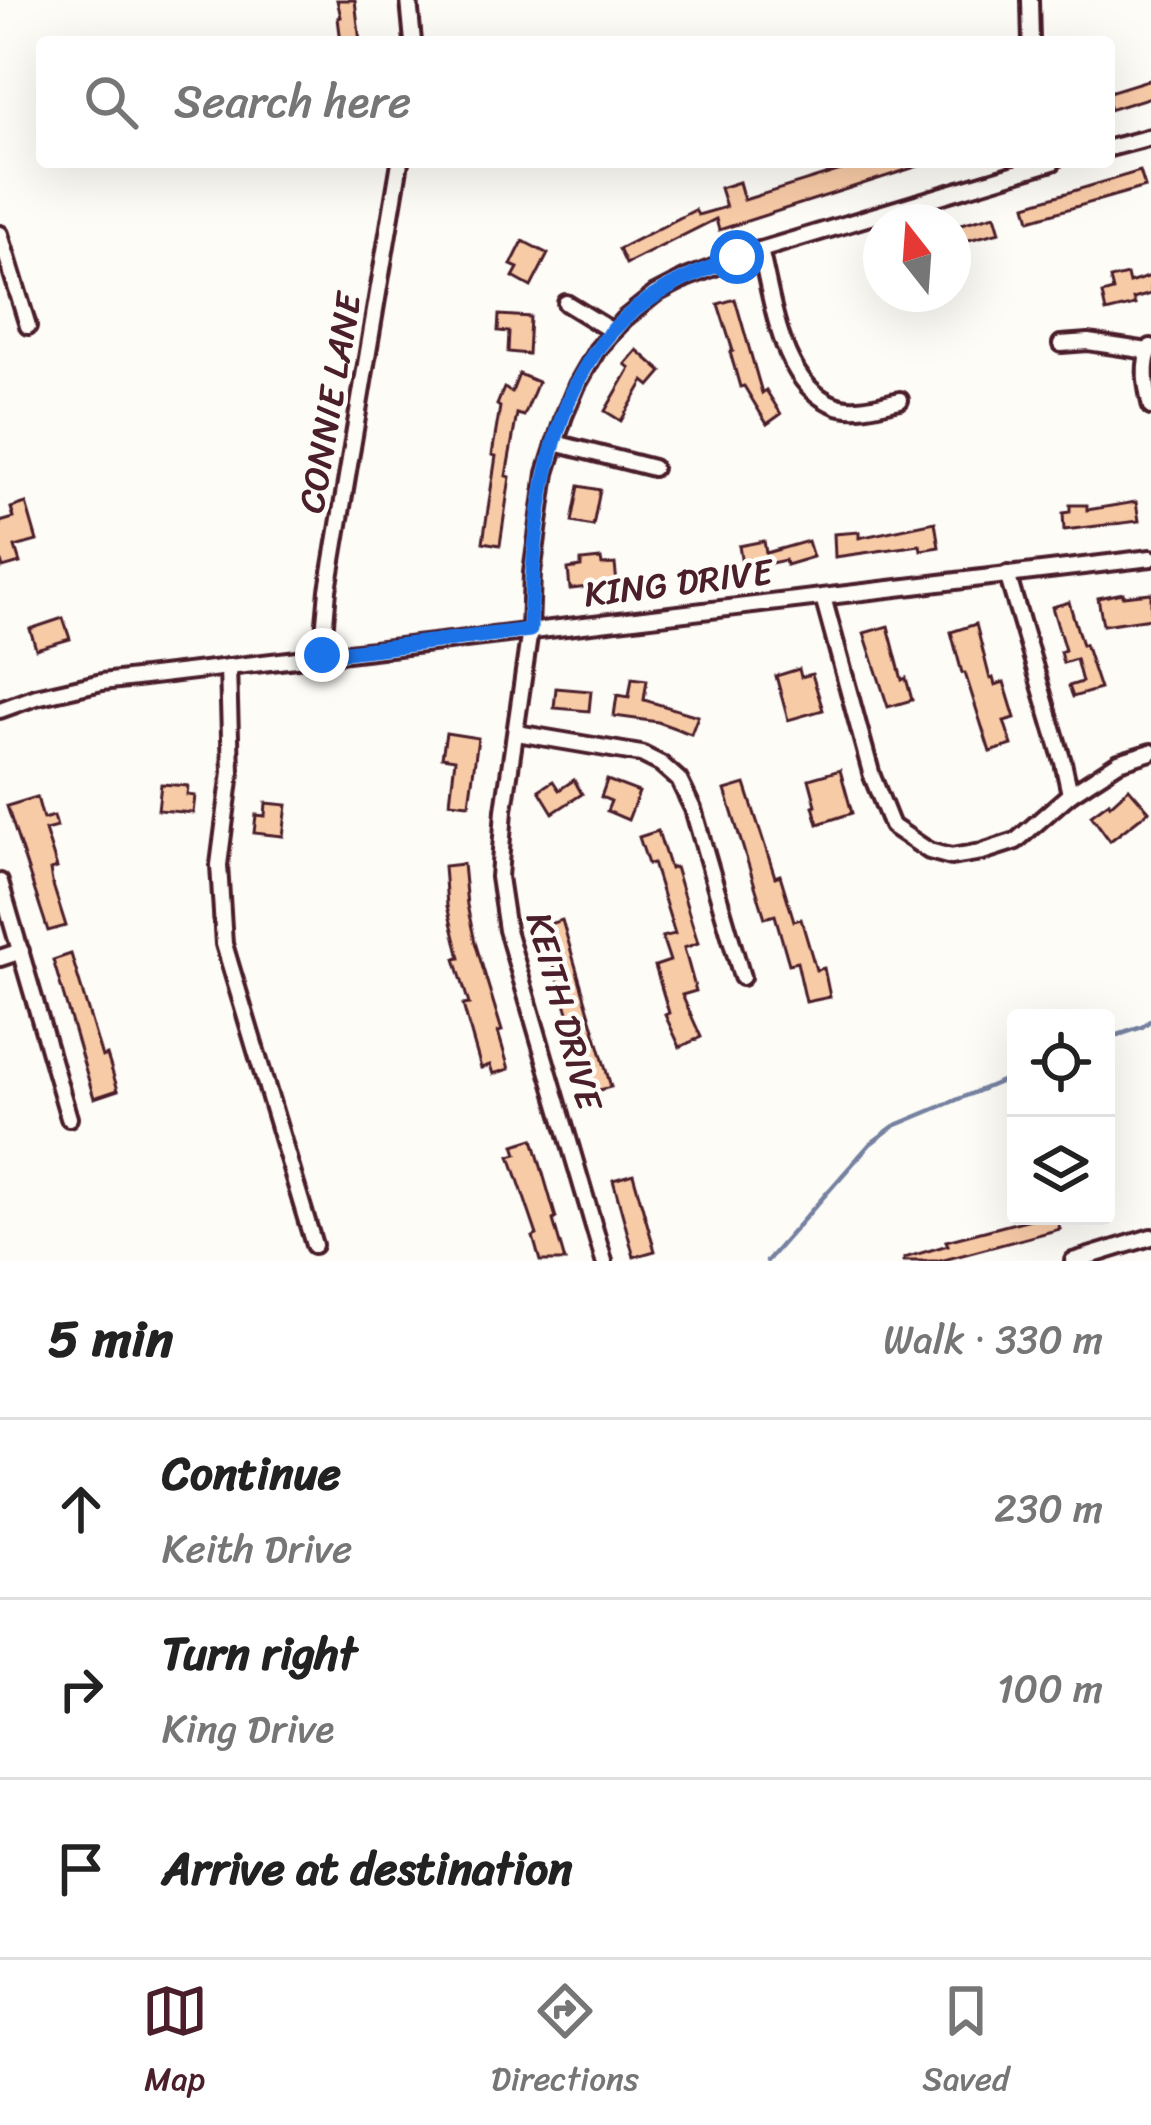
<!DOCTYPE html>
<meta charset="utf-8">
<style>
:root{--surface:#fff;--page:#f2f2f2;--text:#222;--muted:#767676;--line:#e0e0e0;--accent:#4a1f2b}
body{margin:0;font-family:Sriracha,sans-serif;background:var(--page);color:var(--text)}
.controls{position:absolute;right:36px;bottom:36px;display:grid;overflow:hidden;border-radius:12px;box-shadow:0 12px 48px #0002}
.controls button{width:108px;height:108px;display:grid;place-items:center;padding:0;border:0;border-bottom:3px solid var(--line);background:var(--surface);color:var(--text);font:60px sans-serif}
.compass{position:absolute;left:863px;top:204px;width:108px;height:108px;border-radius:50%;background:var(--surface);box-shadow:0 12px 48px #0002;rotate:343deg}
.stop{position:absolute;width:36px;height:36px;margin:-27px;border:9px solid #1a73e8;border-radius:50%;background:#fff}
.stop.end{background:#1a73e8;border-color:#fff;box-shadow:0 3px 12px #0008}
.list{margin:0;padding:0;list-style:none}
h2{display:flex;justify-content:space-between;align-items:center;height:156px;margin:0;padding:0 48px;font-size:51px}
h2 small{font-size:39px;font-weight:400;color:var(--muted)}
.list li{display:grid;grid-template-columns:78px 1fr auto;gap:36px;align-items:center;box-sizing:border-box;height:180px;padding:0 48px;border-top:3px solid var(--line)}
.list b{display:block;font-size:45px;white-space:nowrap}
.list p{margin:0;font-size:39px;white-space:nowrap;color:var(--muted)}
.list em{font-size:39px;font-style:normal;color:var(--muted)}
.icon{flex:none;width:66px;height:66px;fill:none;stroke:currentColor;stroke-width:2;stroke-linecap:round;stroke-linejoin:round}
.map{position:relative;flex:none;width:1151px;height:1261px;overflow:hidden}
.search{position:absolute;background:var(--surface);box-shadow:0 12px 48px #0002;left:36px;right:36px;top:36px;height:132px;display:flex;align-items:center;gap:30px;box-sizing:border-box;padding:0 42px;border-radius:12px;color:var(--muted);font-size:45px}
.sheet{height:696px;background:var(--surface)}
nav{display:flex;justify-content:space-around;align-items:center;box-sizing:border-box;height:168px;border-top:3px solid var(--line);background:var(--surface);font-size:33px;color:var(--muted)}
nav a{display:grid;justify-items:center;gap:6px}
nav .on{color:var(--accent)}
.map>svg:first-child{display:block}
.lines{fill:none;stroke-linecap:round;stroke-linejoin:round}
.stream{stroke:#7581a0;stroke-width:4.5}
.building{fill:#f8cba7;stroke:#4a1f2b;stroke-width:3}
.street-casing{stroke:#4a1f2b;stroke-width:22}
.street{stroke:#fdfcf7;stroke-width:14}
.route{stroke:#1a73e8;stroke-width:15}
.labels{text-anchor:middle;dominant-baseline:central;stroke-width:9;stroke-linejoin:round;paint-order:stroke}
.street-label{font-size:36px;fill:#4a1f2b;stroke:#fdfcf7}
</style>
<div class="map">
<svg width="1151" height="1261" viewBox="0 0 1151 1261">
<rect width="100%" height="100%" fill="#fdfcf7"/>
<filter id="ink" filterUnits="userSpaceOnUse"><feTurbulence type="fractalNoise" baseFrequency=".00833" numOctaves="2"/><feDisplacementMap in="SourceGraphic" scale="24" xChannelSelector="R" yChannelSelector="G"/><feConvolveMatrix kernelMatrix="1 2 1 2 8 2 1 2 1" color-interpolation-filters="sRGB"/></filter>
<g filter="url(#ink)">
<g class="lines">
<g class="stream">
<polyline points="1106,1039 1142,1027 1151,1020"/>
<polyline points="767,1261 870,1144 894,1126 1016,1075"/>
</g>
</g>
<g class="building">
<polygon points="337,0 355,0 360,42 341,42 338,18 341,17"/>
<polygon points="1151,79 1151,97 1109,110 1109,92"/>
<polygon points="867,162 922,162 922,165 719,230 716,219 626,264 619,249 695,210 698,215 726,207 720,188 739,182 744,200"/>
<polygon points="1140,171 1145,187 1030,220 1026,205"/>
<polygon points="995,215 1000,232 953,244 953,226"/>
<polygon points="523,241 548,254 531,287 513,277 518,268 511,265"/>
<polygon points="1127,275 1129,283 1151,276 1151,294 1133,299 1135,305 1106,312 1102,294 1113,291 1110,279"/>
<polygon points="735,299 762,393 766,390 781,414 767,424 744,386 740,387 730,352 733,351 718,304"/>
<polygon points="499,315 530,317 528,354 508,352 509,332 498,331"/>
<polygon points="637,350 662,372 650,386 644,381 621,421 605,411 630,368 625,364"/>
<polygon points="519,374 538,382 524,416 517,414 506,476 510,477 500,545 483,542 496,456 492,455 500,407 497,405 504,388 512,392"/>
<polygon points="579,486 600,490 593,526 572,522"/>
<polygon points="1136,502 1139,521 1064,530 1063,513 1070,512 1070,505 1087,505 1087,510"/>
<polygon points="26,503 37,541 15,547 20,563 3,568 0,558 0,522 14,518 11,508"/>
<polygon points="935,522 939,547 921,550 920,545 835,557 834,534 859,532 859,538"/>
<polygon points="764,541 766,553 808,541 813,557 786,565 785,560 743,569 739,546"/>
<polygon points="601,559 602,565 615,564 617,584 570,589 568,569 581,567 581,561"/>
<polygon points="1123,593 1123,596 1151,593 1151,618 1103,625 1098,598"/>
<polygon points="1069,602 1082,645 1085,644 1100,689 1073,697 1069,686 1082,682 1076,659 1063,663 1060,652 1065,650 1052,607"/>
<polygon points="63,618 70,639 36,649 30,629"/>
<polygon points="976,624 990,679 993,678 995,685 1004,682 1015,718 1004,721 1012,745 990,752 965,673 962,673 951,632"/>
<polygon points="888,626 902,680 906,678 912,700 888,707 864,633"/>
<polygon points="799,669 801,677 812,674 823,710 788,720 776,676"/>
<polygon points="632,678 647,680 644,700 698,716 691,734 658,722 614,716 617,695 629,697"/>
<polygon points="556,688 591,691 589,711 554,708"/>
<polygon points="446,733 478,738 469,804 450,802 455,759 442,757"/>
<polygon points="840,770 852,813 818,824 813,806 816,805 809,779"/>
<polygon points="574,780 582,794 553,813 539,790 553,781 559,790"/>
<polygon points="607,780 639,792 628,820 607,811 611,801 601,797"/>
<polygon points="161,784 188,786 187,795 195,796 193,813 158,810"/>
<polygon points="745,784 775,877 780,875 794,921 801,919 816,970 824,968 830,997 806,1002 797,962 789,964 775,915 765,918 725,790"/>
<polygon points="1129,788 1149,811 1110,841 1091,815 1109,802 1110,805"/>
<polygon points="37,797 43,819 54,816 57,827 45,830 57,868 50,870 52,882 66,926 48,931 7,806"/>
<polygon points="266,803 287,805 283,836 254,833 256,815 265,816"/>
<polygon points="658,831 670,869 675,867 698,943 684,948 696,991 682,995 701,1037 680,1047 665,1015 669,1013 655,966 670,961 662,937 675,934 653,863 648,864 639,837"/>
<polygon points="463,864 467,905 475,942 502,1031 498,1032 509,1069 493,1074 490,1065 481,1068 463,1005 469,1004 455,959 460,958 447,906 444,866"/>
<polygon points="562,920 611,1087 592,1092 542,926"/>
<polygon points="71,954 102,1057 107,1055 118,1090 94,1098 53,960"/>
<polygon points="533,1139 556,1218 553,1220 565,1261 540,1261 533,1237 537,1235 510,1156 517,1154 514,1145"/>
<polygon points="633,1174 655,1251 634,1257 613,1180"/>
<polygon points="1042,1216 1056,1216 1060,1229 940,1261 904,1261 904,1258 948,1245 946,1241"/>
</g>
<g class="lines">
<g class="street-casing">
<g id="street">
<polyline points="409,0 413,42"/>
<polyline points="1030,0 1031,42"/>
<polyline points="1109,148 1151,137"/>
<polyline points="0,234 28,326"/>
<path d="M760,250C773,299 780,384 835,405C854,413 881,404 900,400"/>
<polyline points="566,303 612,331"/>
<polyline points="1061,344 1088,342 1148,351"/>
<path d="M1151,347C1142,365 1146,387 1151,407"/>
<polyline points="555,443 653,468"/>
<polyline points="1007,574 1063,762 1070,794"/>
<polyline points="823,597 872,776 892,826 929,851 951,857 982,852 1016,841 1070,794 1119,762 1151,752"/>
<polyline points="322,655 328,590 400,162"/>
<polyline points="228,667 231,772 219,865 224,944 314,1245"/>
<polyline points="0,710 36,697 102,682 1151,558"/>
<polyline points="517,733 641,754 661,764 679,780 693,809 742,977"/>
<polyline points="0,882 69,1118"/>
<polyline points="0,958 21,951"/>
<polyline points="604,1261 507,930 499,877 504,810 530,630 532,573 546,473 564,416 577,385 597,350 624,319 655,294 686,278 760,250 1053,162"/>
<polyline points="1073,1261 1151,1237"/>
</g>
</g>
<use href="#street" class="street"/>
</g>
</g>
<g class="lines" filter="url(#ink)">
<path class="route" d="M322,655L530,630C533,530 545,391 624,319C657,289 696,273 737,257"/>
</g>
<g class="labels">
<g class="street-label">
<text transform="translate(330 403) rotate(-80)">CONNIE LANE</text>
<text transform="translate(678 583) rotate(-7)">KING DRIVE</text>
<text transform="translate(564 1011) rotate(75)">KEITH DRIVE</text>
</g>
</g>
</svg>
<div class="controls">
<button><svg class="icon" aria-label="locate" viewBox="0 0 24 24"><circle cx="12" cy="12" r="6"/><path d="M12 2v4M12 18v4M2 12h4M18 12h4"/></svg></button>
<button><svg class="icon" aria-label="layers" viewBox="0 0 24 24"><path d="M12 4l9 5-9 5-9-5zM3 14l9 5 9-5"/></svg></button>
</div>
<svg class="compass" viewBox="-18 -18 36 36"><path d="M0-13l5 13h-10z" fill="#e53935"/><path d="M0 13l5-13h-10z" fill="#767676"/></svg>
<div class="stop" style="left:737px;top:257px"></div>
<div class="stop end" style="left:322px;top:655px"></div>
<div class="search"><svg class="icon" aria-label="search" viewBox="0 0 24 24"><circle cx="10" cy="10" r="6"/><path d="M15 15l6 6"/></svg>Search here</div>
</div>
<section class="sheet">
<h2>5 min<small>Walk · 330 m</small></h2>
<ul class="list">
<li><svg class="icon" aria-label="ahead" viewBox="0 0 24 24"><path d="M12 20V5M6 11l6-6 6 6"/></svg><div><b>Continue</b><p>Keith Drive</p></div><em>230 m</em></li>
<li><svg class="icon" aria-label="right" viewBox="0 0 24 24"><path d="M7 20v-9h11M14 6l5 5-5 5"/></svg><div><b>Turn right</b><p>King Drive</p></div><em>100 m</em></li>
<li><svg class="icon" aria-label="arrive" viewBox="0 0 24 24"><path d="M6 21V4h12l-3 4 3 4H6"/></svg><div><b>Arrive at destination</b></div></li>
</ul>
</section>
<nav>
<a class="on"><svg class="icon" aria-label="map" viewBox="0 0 24 24"><path d="M3 6l6-2 6 2 6-2v14l-6 2-6-2-6 2zM9 4v14M15 6v14"/></svg>Map</a>
<a><svg class="icon" aria-label="directions" viewBox="0 0 24 24"><path d="M12 3l9 9-9 9-9-9zM9 14v-3h6M13 9l2 2-2 2"/></svg>Directions</a>
<a><svg class="icon" aria-label="saved" viewBox="0 0 24 24"><path d="M7 4h10v16l-5-4-5 4z"/></svg>Saved</a>
</nav>
